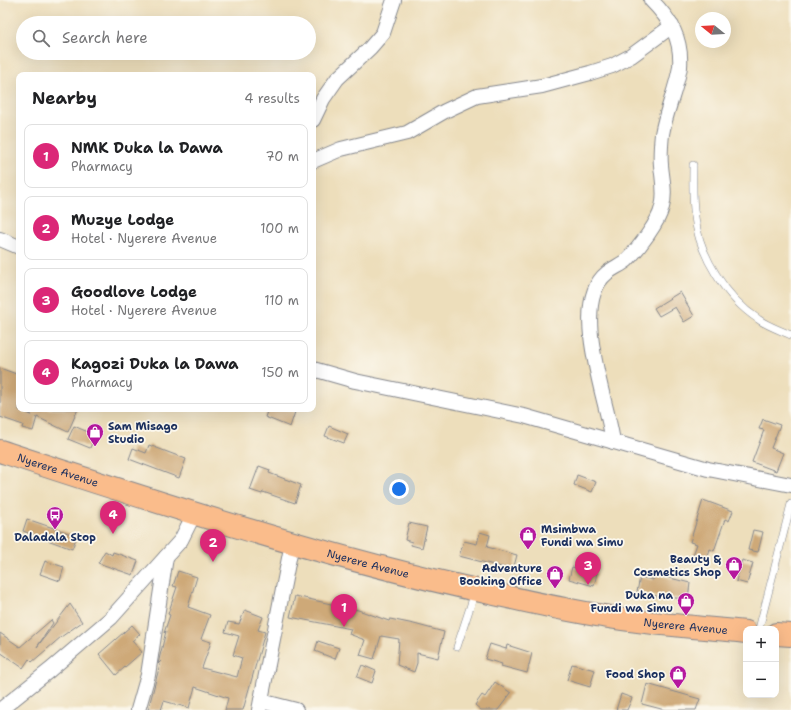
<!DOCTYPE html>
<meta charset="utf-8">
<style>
:root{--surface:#fff;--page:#f6f6f6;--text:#202124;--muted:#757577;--line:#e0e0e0;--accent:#db2777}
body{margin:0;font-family:"Shantell Sans",sans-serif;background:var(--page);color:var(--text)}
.controls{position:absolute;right:12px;bottom:12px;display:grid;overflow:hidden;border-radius:8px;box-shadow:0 4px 16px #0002}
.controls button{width:36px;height:36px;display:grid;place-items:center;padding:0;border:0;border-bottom:1px solid var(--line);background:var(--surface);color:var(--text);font:20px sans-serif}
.compass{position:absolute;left:695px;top:12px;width:36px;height:36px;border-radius:50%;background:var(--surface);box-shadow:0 4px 16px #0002;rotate:288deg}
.you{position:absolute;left:399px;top:489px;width:14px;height:14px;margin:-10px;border:3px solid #fff;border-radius:50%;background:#1a73e8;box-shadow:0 0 0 6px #1a73e833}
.badge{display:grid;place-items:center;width:26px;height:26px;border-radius:50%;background:var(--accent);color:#fff;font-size:13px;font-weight:700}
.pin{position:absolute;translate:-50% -33px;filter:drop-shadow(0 1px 2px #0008)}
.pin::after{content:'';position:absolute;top:21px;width:14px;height:12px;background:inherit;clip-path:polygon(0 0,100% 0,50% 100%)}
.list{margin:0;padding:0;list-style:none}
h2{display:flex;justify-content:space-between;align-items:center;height:52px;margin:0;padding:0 16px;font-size:17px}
h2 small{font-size:13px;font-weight:400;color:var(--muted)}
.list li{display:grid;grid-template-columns:26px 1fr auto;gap:12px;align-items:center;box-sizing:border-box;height:64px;margin:0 8px 8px;padding:0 8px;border:1px solid var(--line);border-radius:8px}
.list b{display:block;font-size:15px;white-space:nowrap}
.list p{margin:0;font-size:13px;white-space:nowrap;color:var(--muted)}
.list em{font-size:13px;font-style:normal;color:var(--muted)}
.icon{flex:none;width:22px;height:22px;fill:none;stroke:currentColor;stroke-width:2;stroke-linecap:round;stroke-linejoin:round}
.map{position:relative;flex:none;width:791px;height:710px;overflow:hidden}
.search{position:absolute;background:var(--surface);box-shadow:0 4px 16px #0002;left:16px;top:16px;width:300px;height:44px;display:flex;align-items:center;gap:10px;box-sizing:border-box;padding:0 14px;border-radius:22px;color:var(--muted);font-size:15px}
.panel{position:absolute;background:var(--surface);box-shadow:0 4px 16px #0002;left:16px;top:72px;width:300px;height:340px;border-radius:8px}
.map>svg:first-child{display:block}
.building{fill:#cea978}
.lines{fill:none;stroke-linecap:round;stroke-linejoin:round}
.service-casing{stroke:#84868c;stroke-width:8}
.minor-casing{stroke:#84868c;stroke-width:16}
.primary-casing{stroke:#84868c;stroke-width:24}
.service{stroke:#fff;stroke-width:7}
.minor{stroke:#fff;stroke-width:14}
.primary{stroke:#fabc8b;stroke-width:22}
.labels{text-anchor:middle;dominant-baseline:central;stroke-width:3.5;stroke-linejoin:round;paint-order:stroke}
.poi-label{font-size:11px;font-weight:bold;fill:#1b2f5e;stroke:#fbf7ec;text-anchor:end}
.street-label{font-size:11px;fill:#1b2f5e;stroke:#fbf7ec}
</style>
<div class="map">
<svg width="791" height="710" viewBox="0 0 791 710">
<rect width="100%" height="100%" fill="#fbf7ec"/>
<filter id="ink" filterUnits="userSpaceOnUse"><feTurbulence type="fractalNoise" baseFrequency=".025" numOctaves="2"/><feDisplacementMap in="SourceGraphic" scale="8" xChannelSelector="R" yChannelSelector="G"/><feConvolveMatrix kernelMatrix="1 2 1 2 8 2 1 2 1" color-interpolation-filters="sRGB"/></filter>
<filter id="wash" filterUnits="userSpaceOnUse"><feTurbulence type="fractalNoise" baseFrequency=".012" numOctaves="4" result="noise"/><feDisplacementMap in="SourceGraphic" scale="16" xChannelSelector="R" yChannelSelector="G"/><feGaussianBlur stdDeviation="0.9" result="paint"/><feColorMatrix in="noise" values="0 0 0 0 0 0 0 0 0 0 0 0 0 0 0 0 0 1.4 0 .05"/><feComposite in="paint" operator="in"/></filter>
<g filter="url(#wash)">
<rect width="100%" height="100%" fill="#eddebb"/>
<g id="blocks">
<g class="building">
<polygon points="680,292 694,316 684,322 675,307 659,316 654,308"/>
<polygon points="0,368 19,375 19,410 32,415 20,409 78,409 68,432 37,417 33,431 22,428 23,425 0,417"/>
<polygon points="268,409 287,409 295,412 290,427 265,417"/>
<polygon points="763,419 780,425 771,448 783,453 776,471 752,462 764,430 759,429"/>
<polygon points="74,426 95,435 90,448 68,439"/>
<polygon points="329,426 348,434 344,443 325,436"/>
<polygon points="149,445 186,459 179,478 129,459 133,448 146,453"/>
<polygon points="259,466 270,470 269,473 301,485 295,503 263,492 262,494 250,490"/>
<polygon points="577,475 596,482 592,492 574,485"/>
<polygon points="703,500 733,511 729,521 725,519 714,551 710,549 707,559 693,555 697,544 690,542"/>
<polygon points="27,519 77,536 72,549 23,531"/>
<polygon points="409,523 427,527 422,548 411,545 412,542 405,540"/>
<polygon points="753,530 763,532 758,552 748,550"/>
<polygon points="480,532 490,535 487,547 517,555 513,570 459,556 464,541 477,544"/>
<polygon points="105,551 112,555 113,552 138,561 133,575 98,563"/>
<polygon points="742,560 753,563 747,584 736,581"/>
<polygon points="45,561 64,567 60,581 40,574"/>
<polygon points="572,567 597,573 594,586 569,579"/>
<polygon points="178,571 197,577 188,607 210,615 201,639 211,642 202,668 237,677 242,658 233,655 239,636 225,632 228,622 239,624 245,610 263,617 258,630 265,632 243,710 225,710 228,698 195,687 189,708 164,701 161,710 148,710 161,661 158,664 166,631 164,633 170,615 168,614 177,587 173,586"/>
<polygon points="654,574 690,583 688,599 662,597 637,592 640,577 653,580"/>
<polygon points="295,596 358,610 389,621 390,619 414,624 444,632 438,658 417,653 417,663 414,672 397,665 399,639 381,636 374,659 360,655 365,640 349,634 351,629 290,617"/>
<polygon points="70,604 82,622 61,637 32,662 29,659 23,668 0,652 0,633 20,647 51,620 53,623 37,647"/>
<polygon points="132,625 140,634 132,641 142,652 116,675 99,654"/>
<polygon points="318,641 339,648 335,659 315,651"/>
<polygon points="490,644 506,649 507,645 532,653 527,673 501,666 502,664 485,659"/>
<polygon points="572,664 595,670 590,687 567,680"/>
<polygon points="362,665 376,671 372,683 357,677"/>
<polygon points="495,682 511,693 498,710 481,710 475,705 482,695 485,697"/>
<polygon points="647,684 700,699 696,710 665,710 642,704"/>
<polygon points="621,694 632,698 627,710 616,710"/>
</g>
</g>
</g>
<g filter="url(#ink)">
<use href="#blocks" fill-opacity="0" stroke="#84868c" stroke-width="1"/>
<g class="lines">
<g class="service-casing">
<g id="service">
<path d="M693,165C693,182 692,200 695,217C699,255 726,298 758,319C767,326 780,330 791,335"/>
<polyline points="759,629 791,504"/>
<polyline points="457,647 475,592"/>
</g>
</g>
<g class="minor-casing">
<g id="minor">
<polyline points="313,120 323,99 337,79 370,48 383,33 394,0"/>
<polyline points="313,161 341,149 407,133 445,111 477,96 542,86 590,73 612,66 631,56 672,26"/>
<polyline points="0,239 19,247"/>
<polyline points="313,369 355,381 524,416 708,469 791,485"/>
<path d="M613,442C608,401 568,304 607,273C613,268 621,265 627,260C638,249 659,222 662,207C666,193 662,178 661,165C660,155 661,144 662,134C666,111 676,90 680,67C682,39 671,20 651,0"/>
<polyline points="261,701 296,710"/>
<polyline points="0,710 50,670 111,618 181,540 194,514"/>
<polyline points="138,710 148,675 166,557"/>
<polyline points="259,710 292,543"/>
</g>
</g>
<g class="primary-casing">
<g id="primary">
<path id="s1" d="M0,451C162,504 323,557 490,593C539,604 588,615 638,621C674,626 710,628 746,632"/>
<polyline points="776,634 791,635"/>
</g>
</g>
<use href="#service" class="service"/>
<use href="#minor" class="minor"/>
<use href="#primary" class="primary"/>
</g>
</g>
<defs>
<g id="shop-pin" transform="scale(0.9)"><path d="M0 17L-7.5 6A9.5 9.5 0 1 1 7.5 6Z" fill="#b5179e" stroke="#fbf7ec"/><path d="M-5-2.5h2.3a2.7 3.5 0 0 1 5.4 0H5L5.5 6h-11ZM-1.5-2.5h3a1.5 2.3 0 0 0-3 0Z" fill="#fff"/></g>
<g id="bus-pin" transform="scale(0.9)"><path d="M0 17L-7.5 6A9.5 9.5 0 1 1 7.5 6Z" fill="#b5179e" stroke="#fbf7ec"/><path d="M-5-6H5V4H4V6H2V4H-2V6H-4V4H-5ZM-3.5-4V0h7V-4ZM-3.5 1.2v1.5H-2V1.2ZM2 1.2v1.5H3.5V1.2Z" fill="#fff"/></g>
</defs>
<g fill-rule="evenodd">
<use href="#shop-pin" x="95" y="432"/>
<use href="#bus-pin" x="55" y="515"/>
<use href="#shop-pin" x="528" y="535"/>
<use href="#shop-pin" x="734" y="565"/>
<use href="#shop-pin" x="555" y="574"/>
<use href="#shop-pin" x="686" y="601"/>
<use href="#shop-pin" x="678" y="674"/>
</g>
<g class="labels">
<g class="poi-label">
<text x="108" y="426" text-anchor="start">Sam Misago<tspan x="108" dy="13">Studio</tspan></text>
<text x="541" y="529" text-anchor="start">Msimbwa<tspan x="541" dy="13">Fundi wa Simu</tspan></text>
<text x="55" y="537" text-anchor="middle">Daladala Stop</text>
<text x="721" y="559">Beauty &amp;<tspan x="721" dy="13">Cosmetics Shop</tspan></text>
<text x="542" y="568">Adventure<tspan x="542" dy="13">Booking Office</tspan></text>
<text x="673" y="595">Duka na<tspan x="673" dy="13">Fundi wa Simu</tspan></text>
<text x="665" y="674">Food Shop</text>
</g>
<g class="street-label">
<text stroke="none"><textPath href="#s1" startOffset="61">Nyerere Avenue</textPath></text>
<text stroke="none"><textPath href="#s1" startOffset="385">Nyerere Avenue</textPath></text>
<text stroke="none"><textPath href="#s1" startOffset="709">Nyerere Avenue</textPath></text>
</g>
</g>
</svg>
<div class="controls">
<button>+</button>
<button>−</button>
</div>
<svg class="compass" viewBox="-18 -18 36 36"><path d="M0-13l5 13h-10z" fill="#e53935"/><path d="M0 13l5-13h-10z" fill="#757577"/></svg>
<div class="you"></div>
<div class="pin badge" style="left:344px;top:627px">1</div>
<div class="pin badge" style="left:213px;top:562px">2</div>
<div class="pin badge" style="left:588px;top:585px">3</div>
<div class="pin badge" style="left:113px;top:534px">4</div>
<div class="search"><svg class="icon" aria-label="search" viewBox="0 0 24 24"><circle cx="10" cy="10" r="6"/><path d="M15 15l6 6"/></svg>Search here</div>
<section class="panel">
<h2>Nearby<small>4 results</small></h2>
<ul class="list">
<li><span class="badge">1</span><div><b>NMK Duka la Dawa</b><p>Pharmacy</p></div><em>70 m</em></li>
<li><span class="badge">2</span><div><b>Muzye Lodge</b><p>Hotel · Nyerere Avenue</p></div><em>100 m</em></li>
<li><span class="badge">3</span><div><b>Goodlove Lodge</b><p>Hotel · Nyerere Avenue</p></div><em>110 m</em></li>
<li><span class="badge">4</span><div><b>Kagozi Duka la Dawa</b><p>Pharmacy</p></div><em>150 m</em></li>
</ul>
</section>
</div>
